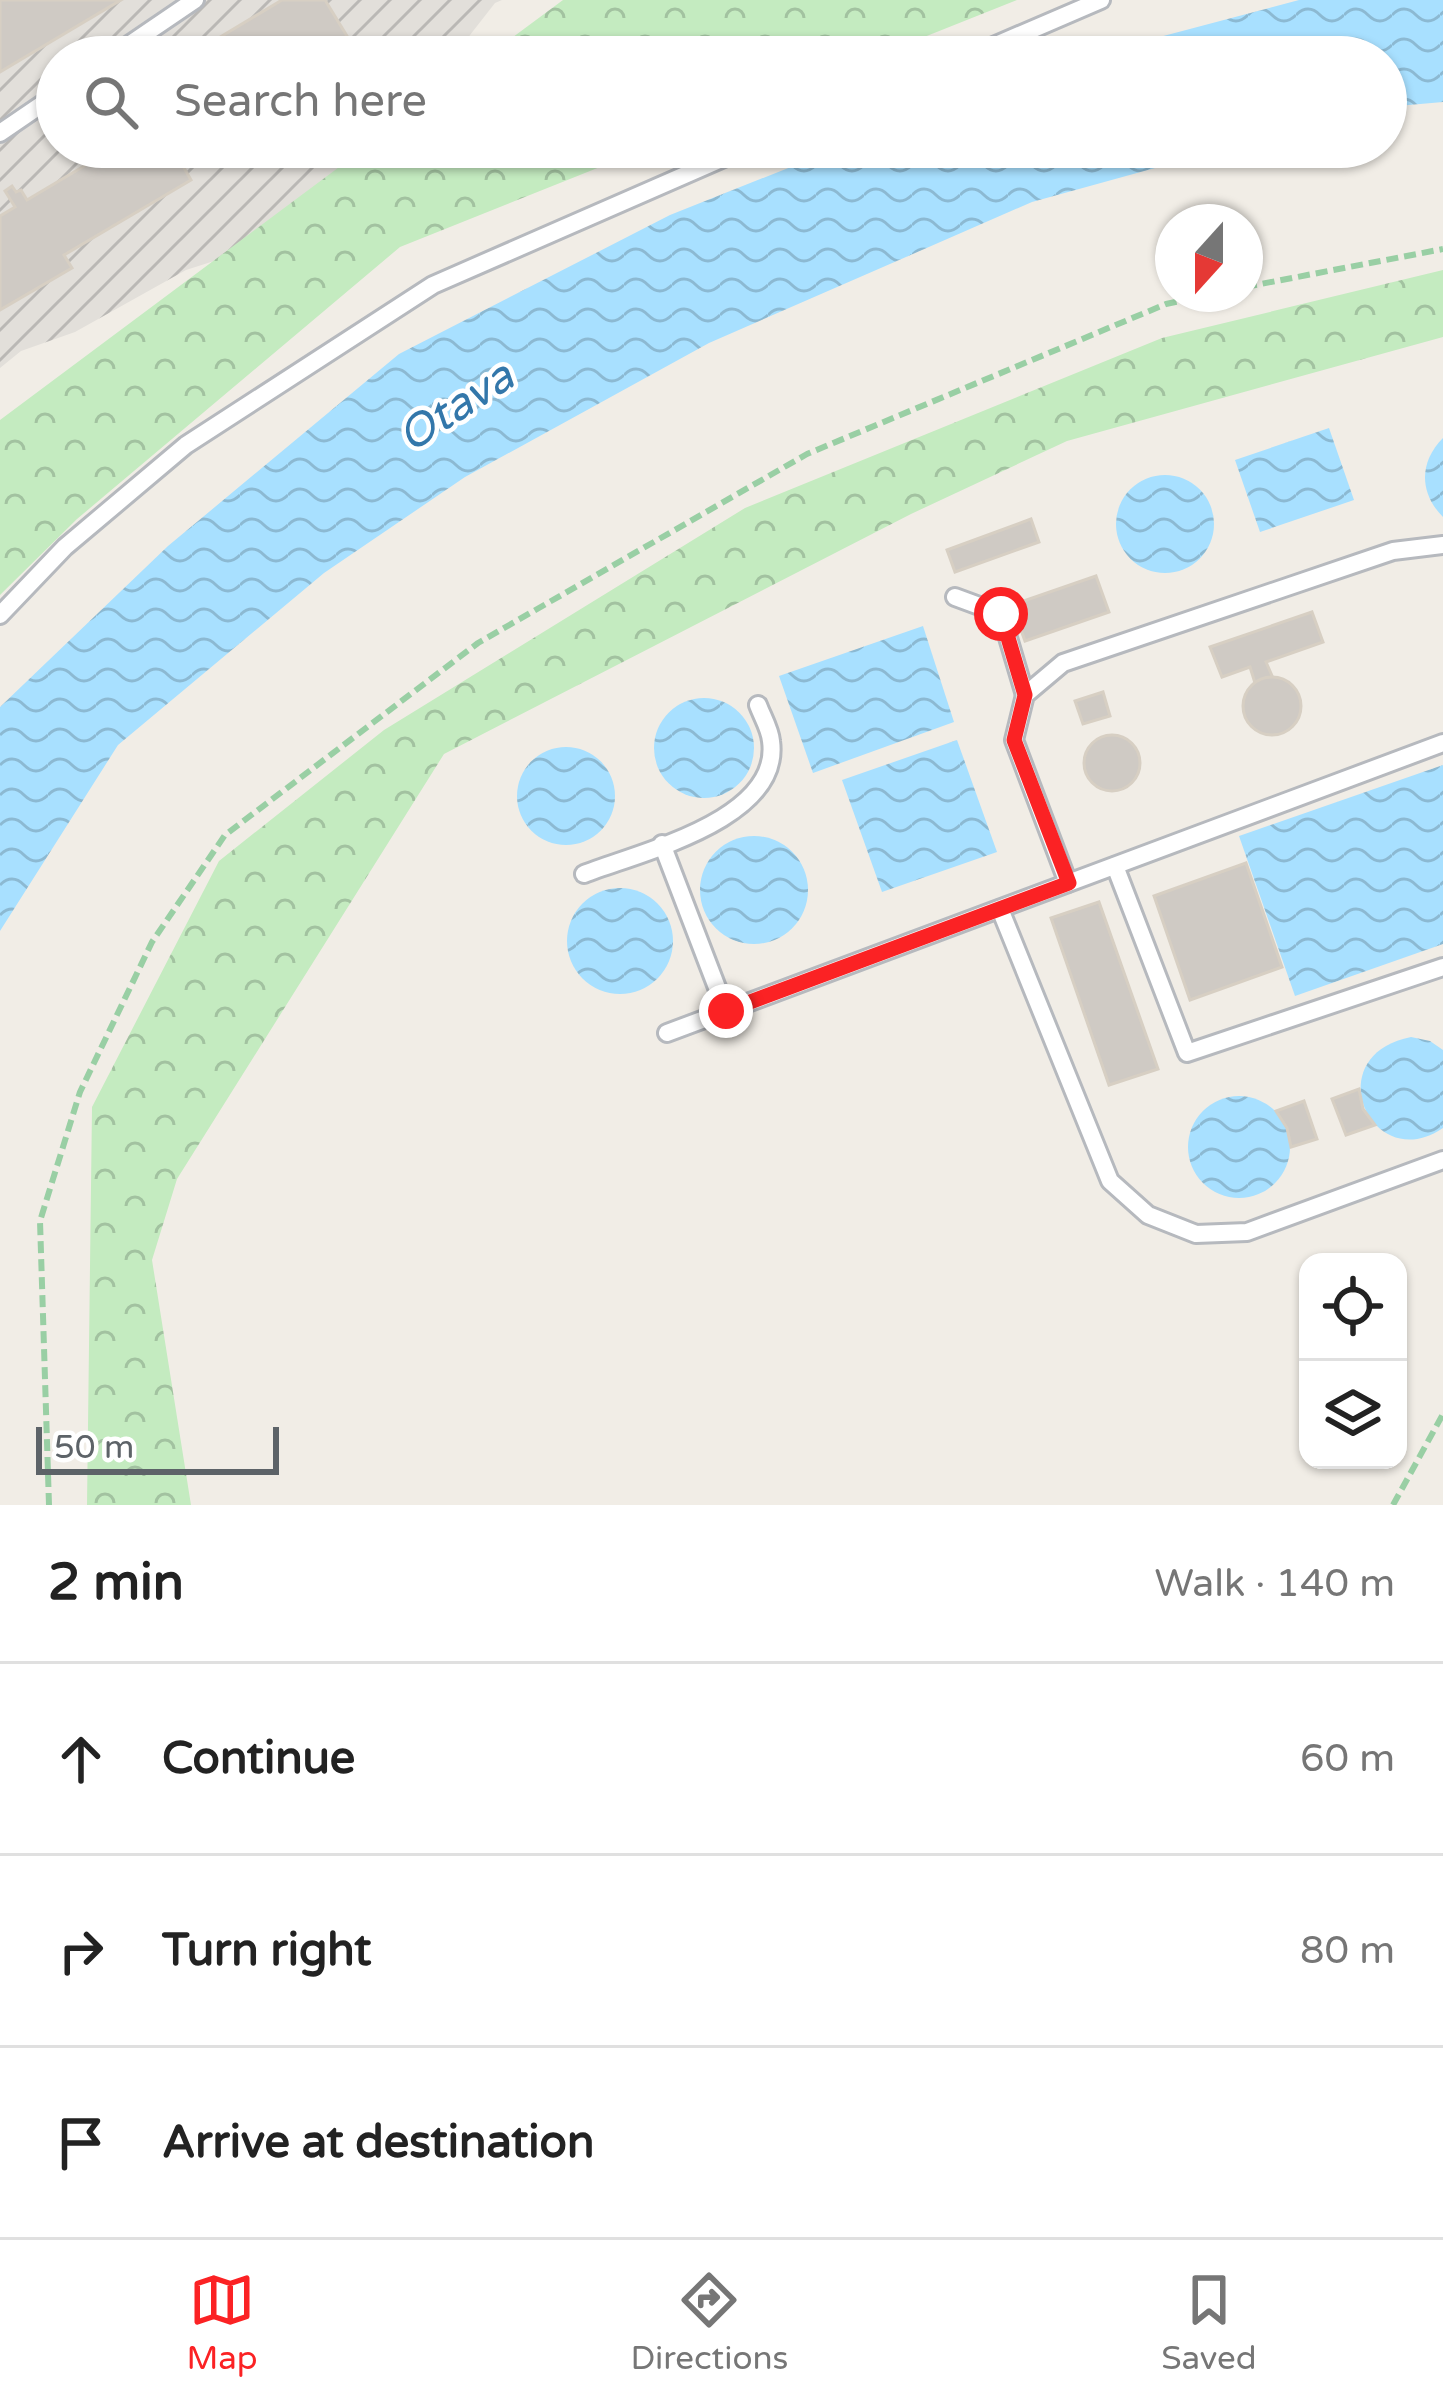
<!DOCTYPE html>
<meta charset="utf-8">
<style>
:root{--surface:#fff;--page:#f6f6f6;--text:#222;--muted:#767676;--line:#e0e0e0;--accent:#fb2224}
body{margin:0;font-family:"Varela Round",sans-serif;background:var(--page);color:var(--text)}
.controls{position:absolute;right:36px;bottom:36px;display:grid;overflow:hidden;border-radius:24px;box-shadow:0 3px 9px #0004}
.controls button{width:108px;height:108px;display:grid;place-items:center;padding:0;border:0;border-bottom:3px solid var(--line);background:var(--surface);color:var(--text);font:60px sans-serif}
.compass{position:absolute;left:1155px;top:204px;width:108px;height:108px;border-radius:50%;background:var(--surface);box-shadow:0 3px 9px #0004;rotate:201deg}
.scale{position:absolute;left:36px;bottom:30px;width:243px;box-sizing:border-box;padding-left:12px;border:6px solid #5d6368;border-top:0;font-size:33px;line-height:42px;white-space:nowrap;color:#5d6368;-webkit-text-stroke:9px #fff;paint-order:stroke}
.stop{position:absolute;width:36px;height:36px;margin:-27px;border:9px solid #fb2224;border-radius:50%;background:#fff}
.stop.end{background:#fb2224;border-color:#fff;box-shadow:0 3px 12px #0008}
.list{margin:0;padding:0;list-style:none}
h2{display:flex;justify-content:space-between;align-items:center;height:156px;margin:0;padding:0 48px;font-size:51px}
h2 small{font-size:39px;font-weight:400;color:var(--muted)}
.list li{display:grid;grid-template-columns:78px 1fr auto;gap:36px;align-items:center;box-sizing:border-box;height:192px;padding:0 48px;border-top:3px solid var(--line)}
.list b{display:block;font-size:45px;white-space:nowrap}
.list em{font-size:39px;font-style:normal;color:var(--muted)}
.icon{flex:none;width:66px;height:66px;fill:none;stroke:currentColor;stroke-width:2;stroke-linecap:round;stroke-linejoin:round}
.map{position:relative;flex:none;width:1443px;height:1505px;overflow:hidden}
.search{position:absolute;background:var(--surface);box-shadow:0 3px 9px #0004;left:36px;right:36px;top:36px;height:132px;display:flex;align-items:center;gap:30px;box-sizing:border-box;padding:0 42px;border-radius:66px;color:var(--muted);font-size:45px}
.sheet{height:732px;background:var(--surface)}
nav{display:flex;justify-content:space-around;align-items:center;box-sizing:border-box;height:168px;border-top:3px solid var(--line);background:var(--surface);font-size:33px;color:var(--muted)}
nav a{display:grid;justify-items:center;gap:6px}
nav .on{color:var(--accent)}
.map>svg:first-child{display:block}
.industrial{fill:url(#industrial-furrows)}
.forest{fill:url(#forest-crowns)}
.water{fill:url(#water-waves)}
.building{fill:#cfcac4;stroke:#d7cfc3;stroke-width:3}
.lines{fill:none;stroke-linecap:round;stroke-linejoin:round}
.service-casing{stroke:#b6b9be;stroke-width:22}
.path{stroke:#99cfa4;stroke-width:6;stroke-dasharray:12 6;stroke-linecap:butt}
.service{stroke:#fff;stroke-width:16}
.route{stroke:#fb2224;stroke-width:15}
.labels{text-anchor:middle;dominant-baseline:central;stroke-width:9;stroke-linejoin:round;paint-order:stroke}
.water-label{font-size:45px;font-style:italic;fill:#37a;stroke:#fff}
</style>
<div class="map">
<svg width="1443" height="1505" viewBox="0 0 1443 1505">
<defs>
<pattern id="industrial-furrows" width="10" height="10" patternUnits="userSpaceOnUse" patternTransform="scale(3)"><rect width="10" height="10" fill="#e2dfda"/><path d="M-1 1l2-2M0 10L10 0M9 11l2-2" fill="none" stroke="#bab8b5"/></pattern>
<pattern id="forest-crowns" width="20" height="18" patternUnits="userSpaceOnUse" patternTransform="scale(3)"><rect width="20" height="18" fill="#c4ebc0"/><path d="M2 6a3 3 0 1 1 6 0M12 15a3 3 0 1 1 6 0" fill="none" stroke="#a2c2a0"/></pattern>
<pattern id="water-waves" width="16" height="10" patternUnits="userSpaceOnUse" patternTransform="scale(3)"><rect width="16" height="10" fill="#a8e0ff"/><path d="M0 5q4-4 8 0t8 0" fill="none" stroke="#8cb9d2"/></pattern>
</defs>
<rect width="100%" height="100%" fill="#f1ede6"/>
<polygon class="industrial" points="0,0 502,0 495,3 470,35 458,57 57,57 57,147 390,147 236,254 186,270 75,332 21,351 0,368"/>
<g class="forest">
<polygon points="563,0 1017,0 874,57 486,57"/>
<polygon points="366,147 650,147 400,247 77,519 0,595 0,420"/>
<polygon points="1443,270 1443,337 1067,441 911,514 444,754 177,1179 152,1260 191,1505 87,1505 92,1107 219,861 384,730 745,508 1162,338"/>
</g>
<g class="water">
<polygon points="1299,0 1443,0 1443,102 1386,107 1386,57 1084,57"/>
<polygon points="841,147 1231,147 1032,202 709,343 465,477 324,573 118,745 0,931 0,707 168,546 399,354 670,215"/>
<polygon points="1329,428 1354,500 1260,532 1235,460"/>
<path d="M1443,438V517C1419,493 1419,462 1443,438Z"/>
<circle cx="1165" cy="524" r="49"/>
<polygon points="923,626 954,722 813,773 779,676"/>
<circle cx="704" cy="748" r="50"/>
<polygon points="957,740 997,852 882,892 842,780"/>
<circle cx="566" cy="796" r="49"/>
<polygon points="1443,765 1443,944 1295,996 1239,836"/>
<circle cx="754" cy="890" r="54"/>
<circle cx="620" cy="941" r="53"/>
<path d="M1411,1037L1430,1041L1443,1050V1128C1372,1177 1316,1056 1411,1037Z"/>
<circle cx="1239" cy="1147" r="51"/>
</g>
<g class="building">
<polygon points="0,0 121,0 0,72"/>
<polygon points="282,0 325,0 347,36 312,57 187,57"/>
<polygon points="116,147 172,147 191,180 64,255 72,268 0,310 0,216 15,207 5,191 12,186 16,192 21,190 27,200"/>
<polygon points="1031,519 1039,542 955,572 947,550"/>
<polygon points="1096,576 1109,612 1025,641 1012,605"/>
<polygon points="1312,612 1323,642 1266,662 1273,678 1255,683 1250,667 1222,677 1210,647"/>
<circle cx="1272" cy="706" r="29"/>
<polygon points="1103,692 1110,716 1083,724 1075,701"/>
<circle cx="1112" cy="763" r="28"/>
<polygon points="1246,863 1282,967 1190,1000 1154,896"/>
<polygon points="1099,902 1158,1069 1109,1085 1051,918"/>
<polygon points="1359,1089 1363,1109 1375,1125 1346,1135 1332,1099"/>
<polygon points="1304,1101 1317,1139 1291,1147 1287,1128 1276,1111"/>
</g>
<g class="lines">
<g class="service-casing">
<g id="service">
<polyline points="111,57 195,0"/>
<polyline points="968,57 1101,0"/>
<polyline points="0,133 57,94"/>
<polyline points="955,597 1001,614 1025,695"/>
<polyline points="0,615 65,547 186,445 433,285 749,147"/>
<polyline points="662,844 726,1011"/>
<polyline points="1115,866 1187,1053 1443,967"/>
<path d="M584,874C640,852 782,820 771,741C770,729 762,716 758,705"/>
<polyline points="1068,883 1014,740 1025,695 1063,663 1393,551 1443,545"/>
<polyline points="1000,909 1110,1181 1148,1215 1196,1234 1247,1232 1443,1160"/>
<polyline points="667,1033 1443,743"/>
</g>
</g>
<g class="path">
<polyline points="1245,287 1443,249"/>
<polyline points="49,1505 40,1221 80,1092 152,942 225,835 478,643 807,454 1166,304 1214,294"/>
<polyline points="1393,1505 1443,1414"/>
</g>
<use href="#service" class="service"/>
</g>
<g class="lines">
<polyline class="route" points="726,1011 1069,883 1014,740 1025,695 1001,614"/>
</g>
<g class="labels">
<g class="water-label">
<text transform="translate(456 407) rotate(-33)">Otava</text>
</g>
</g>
</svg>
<div class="controls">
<button><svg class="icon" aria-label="locate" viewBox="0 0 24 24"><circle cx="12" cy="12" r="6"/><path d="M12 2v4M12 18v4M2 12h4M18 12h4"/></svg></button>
<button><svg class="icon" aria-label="layers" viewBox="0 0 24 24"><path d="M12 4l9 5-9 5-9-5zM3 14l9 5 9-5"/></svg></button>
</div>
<svg class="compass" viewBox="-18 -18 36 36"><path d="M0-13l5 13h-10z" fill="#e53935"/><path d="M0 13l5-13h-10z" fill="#767676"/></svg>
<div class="scale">50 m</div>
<div class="stop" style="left:1001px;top:614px"></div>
<div class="stop end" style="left:726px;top:1011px"></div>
<div class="search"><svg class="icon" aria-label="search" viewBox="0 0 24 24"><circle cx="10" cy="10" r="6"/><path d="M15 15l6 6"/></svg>Search here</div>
</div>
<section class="sheet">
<h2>2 min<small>Walk · 140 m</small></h2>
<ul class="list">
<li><svg class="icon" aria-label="ahead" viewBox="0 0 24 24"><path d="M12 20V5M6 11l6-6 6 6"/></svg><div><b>Continue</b></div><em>60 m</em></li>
<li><svg class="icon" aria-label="right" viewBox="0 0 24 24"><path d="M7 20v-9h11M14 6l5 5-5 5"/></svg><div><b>Turn right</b></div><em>80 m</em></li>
<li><svg class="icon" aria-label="arrive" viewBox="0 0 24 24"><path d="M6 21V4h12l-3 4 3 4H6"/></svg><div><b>Arrive at destination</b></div></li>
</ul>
</section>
<nav>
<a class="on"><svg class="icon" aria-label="map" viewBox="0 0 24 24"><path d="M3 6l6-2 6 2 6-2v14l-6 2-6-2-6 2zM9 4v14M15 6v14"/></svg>Map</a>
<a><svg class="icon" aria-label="directions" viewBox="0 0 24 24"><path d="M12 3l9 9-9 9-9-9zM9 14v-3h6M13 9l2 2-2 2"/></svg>Directions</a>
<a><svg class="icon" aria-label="saved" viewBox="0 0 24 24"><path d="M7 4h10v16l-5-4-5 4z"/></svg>Saved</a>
</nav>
